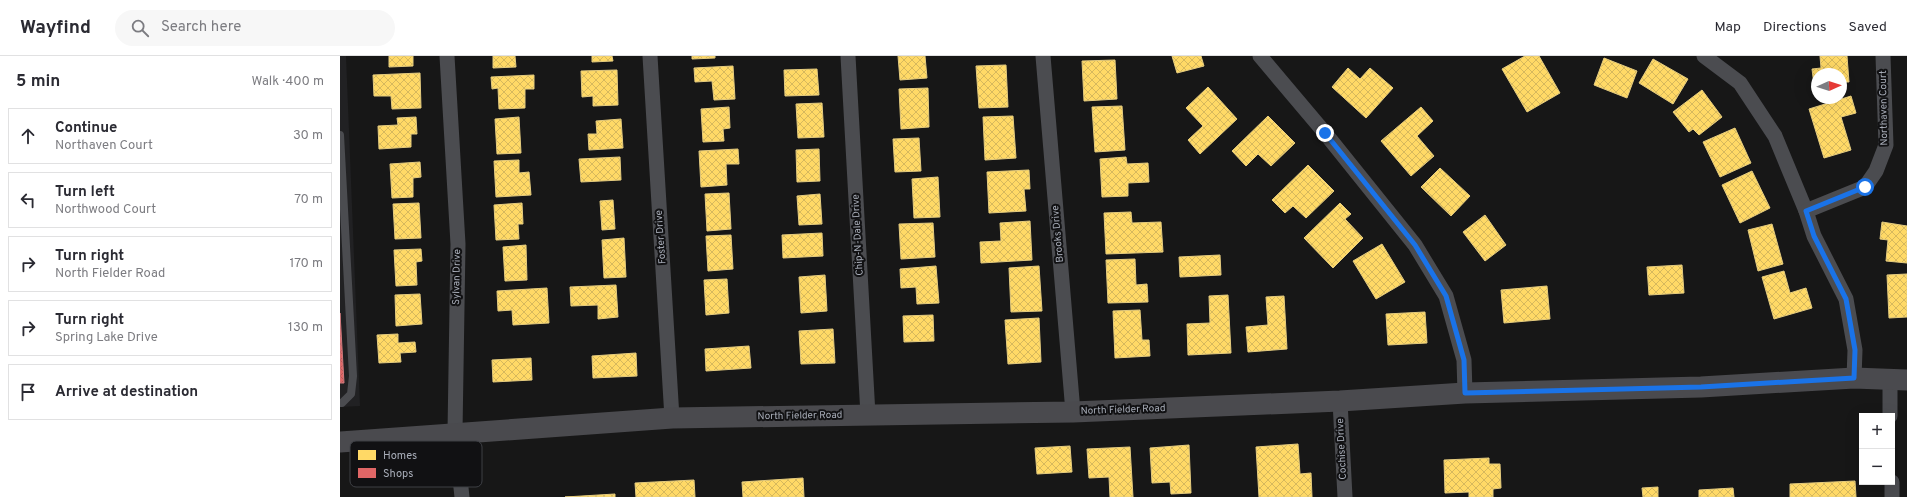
<!DOCTYPE html>
<meta charset="utf-8">
<style>
:root{--surface:#fff;--page:#f7f7f7;--text:#2b2b33;--muted:#7c7c81;--line:#e1e1e2}
body{margin:0;font-family:Overpass,sans-serif;background:var(--page);color:var(--text)}
.controls{position:absolute;right:12px;bottom:12px;display:grid;overflow:hidden;border-radius:0px;box-shadow:0 4px 16px #0002}
.controls button{width:36px;height:36px;display:grid;place-items:center;padding:0;border:0;border-bottom:1px solid var(--line);background:var(--surface);color:var(--text);font:20px sans-serif}
.compass{position:absolute;left:1471px;top:12px;width:36px;height:36px;border-radius:50%;background:var(--surface);box-shadow:0 4px 16px #0002;rotate:87deg}
.stop{position:absolute;width:12px;height:12px;margin:-9px;border:3px solid #1a73e8;border-radius:50%;background:#fff}
.stop.end{background:#1a73e8;border-color:#fff;box-shadow:0 1px 4px #0008}
.list{margin:0;padding:0;list-style:none}
h2{display:flex;justify-content:space-between;align-items:center;height:52px;margin:0;padding:0 16px;font-size:17px}
h2 small{font-size:13px;font-weight:400;color:var(--muted)}
.list li{display:grid;grid-template-columns:26px 1fr auto;gap:12px;align-items:center;box-sizing:border-box;height:56px;margin:0 8px 8px;padding:0 8px;border:1px solid var(--line);border-radius:0px}
.list b{display:block;font-size:15px;white-space:nowrap}
.list p{margin:0;font-size:13px;white-space:nowrap;color:var(--muted)}
.list em{font-size:13px;font-style:normal;color:var(--muted)}
.icon{flex:none;width:22px;height:22px;fill:none;stroke:currentColor;stroke-width:2;stroke-linecap:round;stroke-linejoin:round}
.map{position:relative;flex:none;width:1567px;height:441px;overflow:hidden}
header{display:flex;align-items:center;gap:24px;box-sizing:border-box;height:56px;padding:0 20px;background:var(--surface);border-bottom:1px solid var(--line)}
header strong{font-size:19px}
nav{display:flex;gap:22px;margin-inline-start:auto;font-size:14px}
.search{width:280px;height:36px;background:var(--page);display:flex;align-items:center;gap:10px;box-sizing:border-box;padding:0 14px;border-radius:22px;color:var(--muted);font-size:15px}
main{display:flex}
aside{flex:1;background:var(--surface)}
.map>svg:first-child{display:block}
.built{fill:#212123}
.homes{fill:url(#homes-cross-hatch);stroke:#e5cc7f}
.shops{fill:url(#shops-cross-hatch);stroke:#cf7b7f}
.lines{fill:none;stroke-linecap:round;stroke-linejoin:round}
.service{stroke:#4b4c50;stroke-width:8}
.minor{stroke:#4b4c50;stroke-width:15}
.secondary{stroke:#4a4a4e;stroke-width:21}
.route{stroke:#1a73e8;stroke-width:5}
.labels{text-anchor:middle;dominant-baseline:central;stroke-width:4;stroke-linejoin:round;paint-order:stroke}
.street-label{font-size:10px;fill:#a8adb8;stroke:#111113}
.key{fill:#111113;stroke:#3e4045;stroke-width:1}
.key-label{font-size:11px;fill:#a8adb8}
</style>
<header>
<strong>Wayfind</strong>
<div class="search"><svg class="icon" aria-label="search" viewBox="0 0 24 24"><circle cx="10" cy="10" r="6"/><path d="M15 15l6 6"/></svg>Search here</div>
<nav><a>Map</a><a>Directions</a><a>Saved</a></nav>
</header>
<main>
<aside>
<h2>5 min<small>Walk · 400 m</small></h2>
<ul class="list">
<li><svg class="icon" aria-label="ahead" viewBox="0 0 24 24"><path d="M12 20V5M6 11l6-6 6 6"/></svg><div><b>Continue</b><p>Northaven Court</p></div><em>30 m</em></li>
<li><svg class="icon" aria-label="left" viewBox="0 0 24 24"><path d="M17 20v-9H6M10 6l-5 5 5 5"/></svg><div><b>Turn left</b><p>Northwood Court</p></div><em>70 m</em></li>
<li><svg class="icon" aria-label="right" viewBox="0 0 24 24"><path d="M7 20v-9h11M14 6l5 5-5 5"/></svg><div><b>Turn right</b><p>North Fielder Road</p></div><em>170 m</em></li>
<li><svg class="icon" aria-label="right" viewBox="0 0 24 24"><path d="M7 20v-9h11M14 6l5 5-5 5"/></svg><div><b>Turn right</b><p>Spring Lake Drive</p></div><em>130 m</em></li>
<li><svg class="icon" aria-label="arrive" viewBox="0 0 24 24"><path d="M6 21V4h12l-3 4 3 4H6"/></svg><div><b>Arrive at destination</b></div></li>
</ul>
</aside>
<div class="map">
<svg width="1567" height="441" viewBox="0 0 1567 441">
<defs>
<pattern id="homes-cross-hatch" width="8" height="8" patternUnits="userSpaceOnUse"><rect width="8" height="8" fill="#ffd966"/><path d="M0 0l8 8M0 8l8-8" fill="none" stroke="#d6b85d"/></pattern>
<pattern id="shops-cross-hatch" width="8" height="8" patternUnits="userSpaceOnUse"><rect width="8" height="8" fill="#e06666"/><path d="M0 0l8 8M0 8l8-8" fill="none" stroke="#b45a5a"/></pattern>
</defs>
<rect width="100%" height="100%" fill="#171717"/>
<polygon class="built" points="0,0 6,0 20,350 0,351"/>
<g class="homes">
<polygon points="49,0 73,0 73,10 49,11"/>
<polygon points="153,0 175,0 176,11 153,12"/>
<polygon points="252,0 272,0 273,5 252,6"/>
<polygon points="352,0 375,0 375,2 352,3"/>
<polygon points="558,0 585,0 587,22 560,24"/>
<polygon points="832,0 861,0 864,10 837,17"/>
<polygon points="1185,0 1199,0 1220,37 1187,56 1162,13"/>
<polygon points="1480,0 1507,0 1509,26 1501,26 1501,18 1477,18 1477,29 1474,29 1472,13 1481,12"/>
<polygon points="1264,2 1297,15 1287,42 1254,29"/>
<polygon points="1313,3 1348,23 1333,48 1299,27"/>
<polygon points="775,4 777,43 744,45 742,5"/>
<polygon points="666,9 668,51 639,52 636,10"/>
<polygon points="393,10 395,43 374,44 372,25 355,26 354,12"/>
<polygon points="1008,12 1020,23 1030,12 1053,32 1026,62 992,31"/>
<polygon points="477,13 479,39 445,40 444,14"/>
<polygon points="277,14 278,49 253,50 253,40 242,41 241,15"/>
<polygon points="80,17 81,52 52,53 51,40 34,40 33,19"/>
<polygon points="194,19 194,33 185,33 185,52 159,53 158,32 152,33 151,21"/>
<polygon points="868,31 897,63 860,98 848,84 863,70 846,52"/>
<polygon points="588,32 589,71 561,73 559,33"/>
<polygon points="1362,34 1382,61 1359,79 1353,73 1349,76 1333,56"/>
<polygon points="1511,40 1516,57 1501,61 1511,94 1484,102 1469,53"/>
<polygon points="482,47 484,81 458,82 456,48"/>
<polygon points="782,50 785,94 755,96 752,51"/>
<polygon points="389,51 390,72 383,73 384,85 363,86 361,53"/>
<polygon points="1081,51 1093,65 1077,80 1094,100 1071,120 1041,85"/>
<polygon points="673,60 676,102 645,104 643,61"/>
<polygon points="928,60 955,87 931,110 918,98 906,110 892,95"/>
<polygon points="76,61 77,78 71,78 71,91 39,93 38,70 58,69 57,62"/>
<polygon points="179,61 181,97 157,98 155,63"/>
<polygon points="281,63 283,92 249,94 248,78 257,78 256,65"/>
<polygon points="1395,72 1411,107 1380,121 1363,86"/>
<polygon points="579,82 581,115 555,116 553,83"/>
<polygon points="398,93 399,108 386,108 387,129 361,131 359,95"/>
<polygon points="479,93 480,125 457,126 456,94"/>
<polygon points="280,101 281,124 241,126 239,103"/>
<polygon points="786,101 787,108 808,107 809,126 788,127 788,140 762,141 760,103"/>
<polygon points="179,104 179,117 189,116 191,139 156,141 154,105"/>
<polygon points="80,106 81,121 73,122 73,141 52,142 50,108"/>
<polygon points="968,109 994,135 966,162 953,150 945,157 932,144"/>
<polygon points="1100,112 1130,140 1111,160 1081,131"/>
<polygon points="689,114 690,133 684,133 686,155 649,157 647,116"/>
<polygon points="1412,115 1430,152 1400,167 1382,129"/>
<polygon points="598,121 600,161 574,162 572,123"/>
<polygon points="389,137 391,173 367,175 365,138"/>
<polygon points="480,138 482,168 459,169 457,140"/>
<polygon points="273,144 275,173 262,174 260,145"/>
<polygon points="79,147 81,182 55,183 53,148"/>
<polygon points="182,147 183,168 178,168 179,183 156,184 154,149"/>
<polygon points="1000,147 1011,158 1005,163 1023,182 993,212 964,182"/>
<polygon points="791,156 792,167 821,166 823,196 766,198 764,157"/>
<polygon points="1145,159 1166,189 1145,205 1123,176"/>
<polygon points="690,165 692,204 641,207 640,186 661,185 660,167"/>
<polygon points="1542,166 1567,170 1567,207 1546,205 1548,184 1540,183"/>
<polygon points="593,167 595,201 561,203 559,168"/>
<polygon points="1432,168 1443,208 1418,215 1408,174"/>
<polygon points="482,177 483,200 443,202 442,179"/>
<polygon points="391,179 393,213 368,215 366,180"/>
<polygon points="284,182 286,221 264,222 262,184"/>
<polygon points="1042,188 1065,226 1036,243 1013,205"/>
<polygon points="186,189 187,224 165,225 163,191"/>
<polygon points="81,193 82,205 76,206 77,229 56,230 54,194"/>
<polygon points="880,199 881,219 840,221 839,201"/>
<polygon points="795,203 796,229 807,228 808,246 768,247 766,204"/>
<polygon points="1342,209 1344,237 1309,239 1307,211"/>
<polygon points="596,210 599,247 577,248 576,231 561,232 560,213"/>
<polygon points="699,210 702,255 671,256 669,212"/>
<polygon points="1444,215 1450,237 1466,232 1472,252 1434,263 1422,221"/>
<polygon points="1567,218 1567,261 1549,262 1547,219"/>
<polygon points="485,219 487,255 461,257 459,221"/>
<polygon points="387,223 389,257 366,259 364,224"/>
<polygon points="276,229 278,261 258,263 258,249 231,250 230,231"/>
<polygon points="1207,230 1210,263 1164,267 1161,234"/>
<polygon points="207,232 209,267 173,269 172,254 158,255 157,235"/>
<polygon points="80,238 82,268 56,270 55,239"/>
<polygon points="888,239 891,297 848,299 847,268 870,267 869,240"/>
<polygon points="944,240 947,293 908,296 906,271 928,269 926,241"/>
<polygon points="800,254 802,284 809,284 810,300 775,302 773,255"/>
<polygon points="1085,256 1087,287 1048,289 1046,258"/>
<polygon points="593,259 594,285 564,286 563,260"/>
<polygon points="699,262 701,306 668,308 665,264"/>
<polygon points="493,273 495,307 461,308 459,275"/>
<polygon points="58,278 58,287 75,286 76,296 60,297 61,306 39,307 37,279"/>
<polygon points="409,290 411,312 366,315 365,293"/>
<polygon points="296,297 297,320 253,322 252,300"/>
<polygon points="191,302 192,324 153,326 152,304"/>
<polygon points="958,388 960,418 971,417 972,441 919,441 916,391"/>
<polygon points="849,389 851,437 831,438 830,426 812,427 810,392"/>
<polygon points="730,390 732,416 697,418 695,392"/>
<polygon points="790,391 793,441 770,441 769,421 749,422 747,393"/>
<polygon points="1149,402 1149,408 1160,408 1161,432 1153,433 1153,441 1129,441 1129,436 1105,437 1104,404"/>
<polygon points="463,422 464,441 403,441 402,426"/>
<polygon points="354,424 355,441 296,441 295,427"/>
<polygon points="1515,425 1516,441 1450,441 1450,428"/>
<polygon points="1318,431 1318,441 1303,441 1302,432"/>
<polygon points="1393,432 1394,441 1359,441 1359,434"/>
<polygon points="275,438 275,441 225,441"/>
</g>
<polygon class="shops" points="0,257 4,327 0,327"/>
<g class="lines">
<polyline class="service" points="0,79 13,320 11,338 2,347 0,347"/>
<g class="minor">
<polyline points="107,0 118,188 115,376 122,441"/>
<polyline points="310,0 332,362"/>
<polyline points="508,0 528,359"/>
<polyline points="703,0 733,356"/>
<polyline points="920,0 985,77 1075,189 1106,240 1124,304 1125,337"/>
<polyline points="1364,0 1400,27 1435,80 1466,155 1474,180 1506,243 1515,294 1514,322"/>
<polyline points="1466,155 1525,131 1536,115 1546,89 1543,0"/>
<polyline points="1550,322 1550,360"/>
<polyline points="1000,345 1005,441"/>
<polyline points="1552,426 1552,441"/>
</g>
<polyline class="secondary" points="0,386 332,362 733,356 1000,345 1125,337 1361,331 1514,322 1567,324"/>
</g>
<g class="lines">
<polyline class="route" points="985,77 1075,189 1106,240 1124,304 1125,337 1361,331 1514,322 1515,294 1506,243 1474,180 1466,155 1525,131"/>
</g>
<g class="labels">
<g class="street-label">
<text transform="translate(1544 52) rotate(-91)">Northaven Court</text>
<text transform="translate(718 178) rotate(-95)">Brooks Drive</text>
<text transform="translate(518 179) rotate(-93)">Chip-N-Dale Drive</text>
<text transform="translate(321 181) rotate(-94)">Foster Drive</text>
<text transform="translate(117 221) rotate(-89)">Sylvan Drive</text>
<text transform="translate(783 354) rotate(-2)">North Fielder Road</text>
<text transform="translate(460 360) rotate(-1)">North Fielder Road</text>
<text transform="translate(1002 393) rotate(-93)">Cochise Drive</text>
</g>
</g>
<rect x="10" y="385" width="132" height="46" rx="6" class="key"/>
<rect x="18" y="394" width="18" height="10" fill="#ffd966"/>
<rect x="18" y="412" width="18" height="10" fill="#e06666"/>
<g class="key-label">
<text x="43" y="403">Homes</text>
<text x="43" y="421">Shops</text>
</g>
</svg>
<div class="controls">
<button>+</button>
<button>−</button>
</div>
<svg class="compass" viewBox="-18 -18 36 36"><path d="M0-13l5 13h-10z" fill="#e53935"/><path d="M0 13l5-13h-10z" fill="#7c7c81"/></svg>
<div class="stop" style="left:1525px;top:131px"></div>
<div class="stop end" style="left:985px;top:77px"></div>
</div>
</main>
